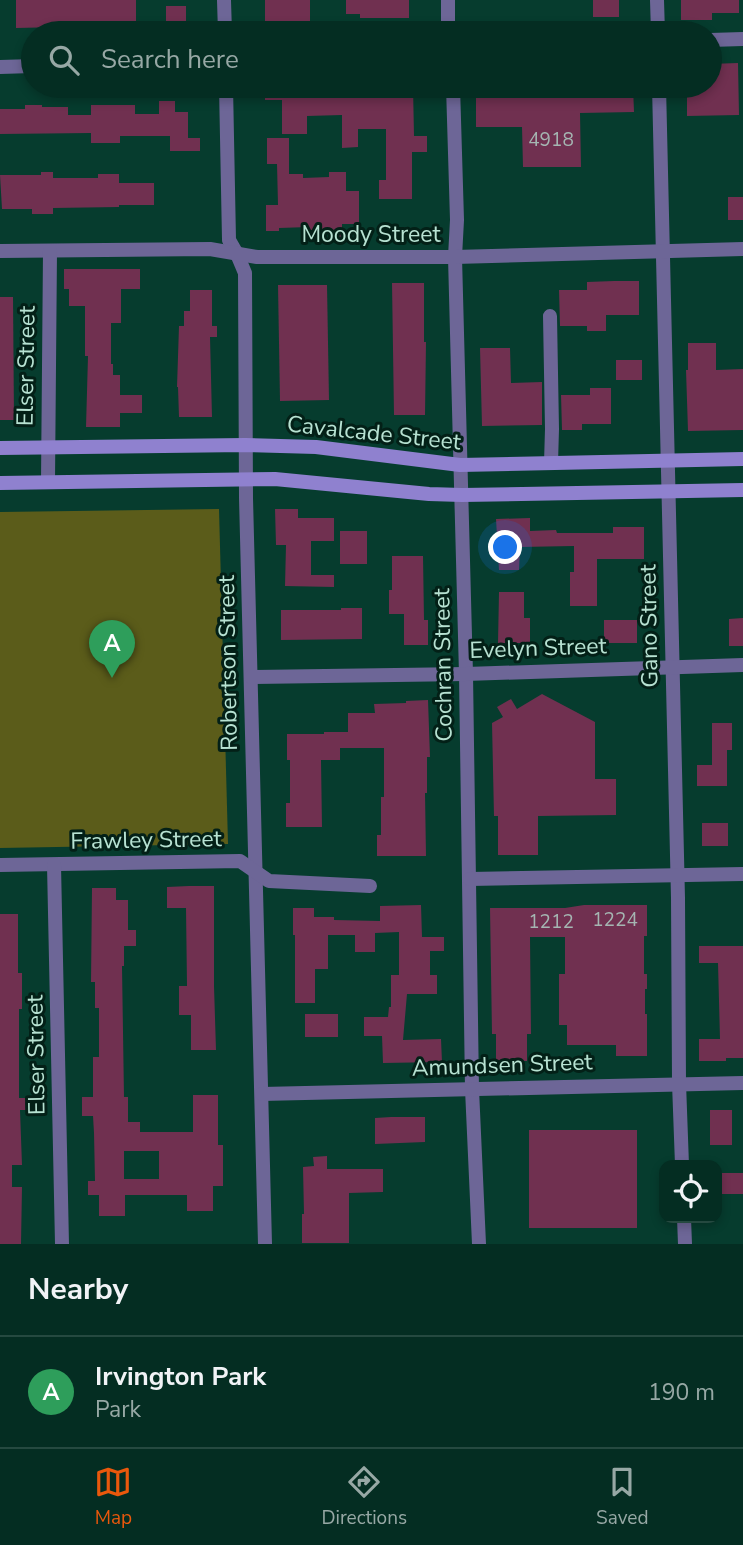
<!DOCTYPE html>
<style>
:root{--surface:#042d22;--page:#12392f;--text:#f1f3f6;--muted:#97a8a5;--line:#254940;--accent:#ea580c}
body{margin:0;font-family:"Nunito Sans",sans-serif;background:var(--page);color:var(--text)}
.controls{position:absolute;right:21px;bottom:21px;display:grid;overflow:hidden;border-radius:14px;box-shadow:0 4px 10px #0003}
.controls button{width:63px;height:63px;display:grid;place-items:center;padding:0;border:0;border-bottom:2px solid var(--line);background:var(--surface);color:var(--text);font:35px sans-serif}
.you{position:absolute;left:506px;top:548px;width:24px;height:24px;margin:-18px;border:5px solid #fff;border-radius:50%;background:#1a73e8;box-shadow:0 0 0 10px #1a73e833}
.badge{display:grid;place-items:center;width:46px;height:46px;border-radius:50%;background:var(--accent);color:#fff;font-size:23px;font-weight:700}
.pin{position:absolute;translate:-50% -58px;filter:drop-shadow(0 2px 4px #0008)}
.pin::after{content:'';position:absolute;top:37px;width:24px;height:21px;background:inherit;clip-path:polygon(0 0,100% 0,50% 100%)}
.list{margin:0;padding:0;list-style:none}
h2{display:flex;justify-content:space-between;align-items:center;height:91px;margin:0;padding:0 28px;font-size:30px}
h2 small{font-size:23px;font-weight:400;color:var(--muted)}
.list li{display:grid;grid-template-columns:46px 1fr auto;gap:21px;align-items:center;box-sizing:border-box;height:112px;padding:0 28px;border-top:2px solid var(--line)}
.list b{display:block;font-size:26px;white-space:nowrap}
.list p{margin:0;font-size:23px;white-space:nowrap;color:var(--muted)}
.list em{font-size:23px;font-style:normal;color:var(--muted)}
.icon{flex:none;width:38px;height:38px;fill:none;stroke:currentColor;stroke-width:2;stroke-linecap:round;stroke-linejoin:round}
.map{position:relative;flex:none;width:743px;height:1244px;overflow:hidden}
.search{position:absolute;background:var(--surface);box-shadow:0 4px 10px #0003;left:21px;right:21px;top:21px;height:77px;display:flex;align-items:center;gap:18px;box-sizing:border-box;padding:0 24px;border-radius:38px;color:var(--muted);font-size:26px}
.sheet{height:203px;background:var(--surface)}
nav{display:flex;justify-content:space-around;align-items:center;box-sizing:border-box;height:98px;border-top:2px solid var(--line);background:var(--surface);font-size:19px;color:var(--muted)}
nav a{display:grid;justify-items:center;gap:4px}
nav .on{color:var(--accent)}
.map>svg:first-child{display:block}
.green{fill:#5b5c1a}
.building{fill:#703050;fill-rule:evenodd}
.lines{fill:none;stroke-linecap:round;stroke-linejoin:round}
.street{stroke:#6d6697;stroke-width:14}
.secondary{stroke:#8f81cf;stroke-width:14}
.labels{text-anchor:middle;dominant-baseline:central;stroke-width:6;stroke-linejoin:round;paint-order:stroke}
.number-label{font-size:19px;fill:#a5b6b2}
.street-label{font-size:23px;fill:#b7e2d2;stroke:#032017}
</style>
<div class="map">
<svg width="743" height="1244" viewBox="0 0 743 1244">
<rect width="100%" height="100%" fill="#063c2e"/>
<polygon class="green" points="219,509 228,844 0,848 0,512"/>
<g class="building">
<polygon points="16,0 136,0 136,27 105,26 16,28"/>
<rect x="265" y="0" width="45" height="21"/>
<polygon points="346,0 409,0 409,18 360,18 360,14 346,14"/>
<rect x="593" y="0" width="26" height="17"/>
<polygon points="681,0 739,0 739,13 712,13 712,20 681,20"/>
<rect x="166" y="6" width="20" height="20"/>
<polygon points="738,63 739,115 687,116 687,86 710,86 710,64"/>
<polygon points="265,86 413,86 414,136 427,136 427,152 412,152 412,199 379,199 379,180 386,180 386,129 358,129 358,147 342,148 342,115 307,116 307,134 282,134 282,100 265,100"/>
<polygon points="476,86 633,86 634,112 580,113 581,167 523,167 522,127 476,127"/>
<polygon points="159,101 175,101 175,112 188,112 188,138 200,138 200,151 170,151 170,136 120,136 120,143 91,143 91,133 0,134 0,109 25,109 25,105 42,105 42,107 68,107 68,115 91,115 91,105 135,105 135,114 159,114"/>
<polygon points="267,138 289,138 289,174 303,174 303,178 329,177 329,172 346,172 346,191 359,191 359,224 342,224 342,237 330,237 330,230 309,230 309,227 279,228 279,231 266,231 266,205 278,205 277,164 267,164"/>
<polygon points="41,172 53,172 53,178 98,178 98,174 119,174 119,183 154,183 154,205 119,205 119,207 53,208 53,214 32,214 32,209 2,209 0,175 41,175"/>
<rect x="728" y="197" width="15" height="23"/>
<polygon points="64,269 140,269 140,289 121,289 121,323 111,323 111,364 113,364 113,375 120,375 120,395 142,395 142,413 120,413 120,427 86,427 88,356 85,356 85,306 69,306 69,289 64,289"/>
<polygon points="614,281 639,281 639,315 606,315 606,331 587,331 587,326 560,326 559,290 587,290 587,282"/>
<polygon points="392,283 424,283 424,342 426,342 425,415 394,415"/>
<polygon points="278,285 327,285 329,400 280,401"/>
<polygon points="190,290 212,290 212,326 217,326 217,337 210,337 212,417 179,417 178,387 177,387 179,326 184,326 184,311 190,311"/>
<polygon points="0,297 13,297 14,420 0,420"/>
<polygon points="688,343 716,343 716,370 743,369 743,430 688,431 686,370 688,370"/>
<polygon points="480,348 510,348 511,383 542,382 542,425 482,426"/>
<rect x="616" y="360" width="26" height="20"/>
<polygon points="590,388 611,388 611,424 582,424 582,430 562,430 561,395 590,395"/>
<polygon points="275,509 298,509 298,518 334,518 334,541 311,541 311,575 334,575 334,587 285,586 286,545 276,545"/>
<polygon points="530,518 530,531 556,530 557,533 613,533 613,527 644,527 644,559 597,559 597,606 570,606 570,572 574,572 574,546 520,547 519,570 499,570 496,519"/>
<rect x="340" y="531" width="27" height="33"/>
<polygon points="392,556 423,556 424,620 428,620 428,645 404,645 404,614 389,614 389,590 392,590"/>
<polygon points="499,592 524,592 524,618 530,618 530,643 498,643"/>
<polygon points="341,608 362,608 362,639 281,640 281,610 341,610"/>
<polygon points="743,618 743,646 729,646 729,619"/>
<rect x="604" y="620" width="33" height="23"/>
<polygon points="542,694 595,722 595,779 616,779 616,815 538,816 538,855 498,855 498,816 494,816 492,723 503,717 497,707 511,699 517,709"/>
<polygon points="428,700 430,757 427,757 427,793 425,793 426,856 377,856 377,835 381,835 381,797 384,797 384,748 340,748 340,760 321,760 322,827 286,827 286,803 290,803 290,760 287,760 287,734 324,734 324,732 348,732 348,713 375,713 374,704 406,703 406,701"/>
<polygon points="712,723 732,723 732,750 727,750 727,786 697,786 697,765 712,765"/>
<rect x="702" y="823" width="26" height="23"/>
<polygon points="189,886 214,886 214,986 216,1050 191,1050 191,1015 179,1015 179,986 187,986 186,908 167,908 167,887"/>
<path d="M92,888H116V900H128V930H136V946H124V966H122L124,1097H128V1122H140V1132H193V1095H218V1145H223V1186H213V1211H187V1195H125V1216H99V1195H88V1181H95L94,1133L93,1116H82V1097H93V1057H99V1008H95V982H91ZM124,1151H159V1179H124Z"/>
<polygon points="421,905 422,937 444,937 444,951 430,951 430,975 437,975 437,994 407,994 403,1040 441,1039 442,1062 383,1063 382,1036 364,1036 364,1017 388,1017 389,1007 391,1007 391,975 399,975 399,932 375,933 375,952 355,952 355,935 328,935 328,969 315,969 315,1003 295,1003 295,935 293,935 293,908 314,908 314,917 334,917 334,920 380,921 380,906"/>
<polygon points="584,905 647,905 647,936 644,936 644,974 647,974 647,989 645,989 645,1014 647,1014 647,1056 616,1056 616,1045 567,1045 567,1025 559,1025 559,974 565,974 565,937 530,937 531,1034 527,1034 527,1061 496,1061 496,1034 492,1034 490,908 565,908"/>
<polygon points="0,914 18,914 18,973 22,973 22,1009 19,1009 19,1098 29,1098 29,1110 20,1110 22,1165 12,1165 12,1187 22,1187 21,1244 0,1244"/>
<polygon points="699,946 743,946 743,1058 726,1058 726,1061 699,1061 699,1039 720,1039 718,963 699,963"/>
<rect x="305" y="1014" width="33" height="23"/>
<rect x="710" y="1110" width="22" height="35"/>
<polygon points="391,1117 425,1117 425,1142 375,1144 375,1118"/>
<rect x="529" y="1130" width="108" height="98"/>
<polygon points="327,1156 327,1169 383,1169 383,1192 349,1193 349,1243 302,1243 302,1214 304,1214 303,1167 314,1166 313,1157"/>
<rect x="717" y="1173" width="26" height="21"/>
</g>
<g class="lines">
<g class="street">
<polyline points="224,0 225,33"/>
<polyline points="448,0 448,33"/>
<polyline points="657,0 658,33"/>
<polyline points="710,40 743,39"/>
<polyline points="0,67 33,66"/>
<polyline points="226,86 229,240 237,254 245,273 246,498 265,1244"/>
<polyline points="453,86 457,220 455,257 466,674 472,1089 479,1244"/>
<polyline points="659,86 678,898 679,1083 682,1165"/>
<polyline points="0,251 210,249 257,257 455,257 743,249"/>
<polyline points="550,316 552,429 551,463"/>
<polyline points="48,482 50,251"/>
<polyline points="251,677 466,674 743,665"/>
<polyline points="0,865 240,861 269,881 370,886"/>
<polyline points="54,865 62,1244"/>
<polyline points="470,879 743,874"/>
<polyline points="262,1094 743,1083"/>
<polyline points="684,1218 685,1244"/>
</g>
<g class="secondary">
<polyline points="0,448 245,445 316,447 460,465 743,459"/>
<polyline points="0,483 275,479 429,494 462,495 743,490"/>
</g>
</g>
<g class="labels">
<g class="number-label">
<text x="551" y="140">4918</text>
<text x="615" y="920">1224</text>
<text x="551" y="922">1212</text>
</g>
<g class="street-label">
<text x="371" y="234">Moody Street</text>
<text transform="translate(26 366) rotate(-89)">Elser Street</text>
<text transform="translate(374 433) rotate(6)">Cavalcade Street</text>
<text transform="translate(649 626) rotate(-91)">Gano Street</text>
<text transform="translate(538 648) rotate(-2)">Evelyn Street</text>
<text transform="translate(228 663) rotate(-91)">Robertson Street</text>
<text transform="translate(443 665) rotate(-91)">Cochran Street</text>
<text transform="translate(146 840) rotate(-1)">Frawley Street</text>
<text transform="translate(36 1055) rotate(-91)">Elser Street</text>
<text transform="translate(502 1065) rotate(-2)">Amundsen Street</text>
</g>
</g>
</svg>
<div class="controls">
<button><svg class="icon" aria-label="locate" viewBox="0 0 24 24"><circle cx="12" cy="12" r="6"/><path d="M12 2v4M12 18v4M2 12h4M18 12h4"/></svg></button>
</div>
<div class="you"></div>
<div class="pin badge" style="left:112px;top:678px;background:#2e9e5b">A</div>
<div class="search"><svg class="icon" aria-label="search" viewBox="0 0 24 24"><circle cx="10" cy="10" r="6"/><path d="M15 15l6 6"/></svg>Search here</div>
</div>
<section class="sheet">
<h2>Nearby<small></small></h2>
<ul class="list">
<li><span class="badge" style="background:#2e9e5b">A</span><div><b>Irvington Park</b><p>Park</p></div><em>190 m</em></li>
</ul>
</section>
<nav>
<a class="on"><svg class="icon" aria-label="map" viewBox="0 0 24 24"><path d="M3 6l6-2 6 2 6-2v14l-6 2-6-2-6 2zM9 4v14M15 6v14"/></svg>Map</a>
<a><svg class="icon" aria-label="directions" viewBox="0 0 24 24"><path d="M12 3l9 9-9 9-9-9zM9 14v-3h6M13 9l2 2-2 2"/></svg>Directions</a>
<a><svg class="icon" aria-label="saved" viewBox="0 0 24 24"><path d="M7 4h10v16l-5-4-5 4z"/></svg>Saved</a>
</nav>
